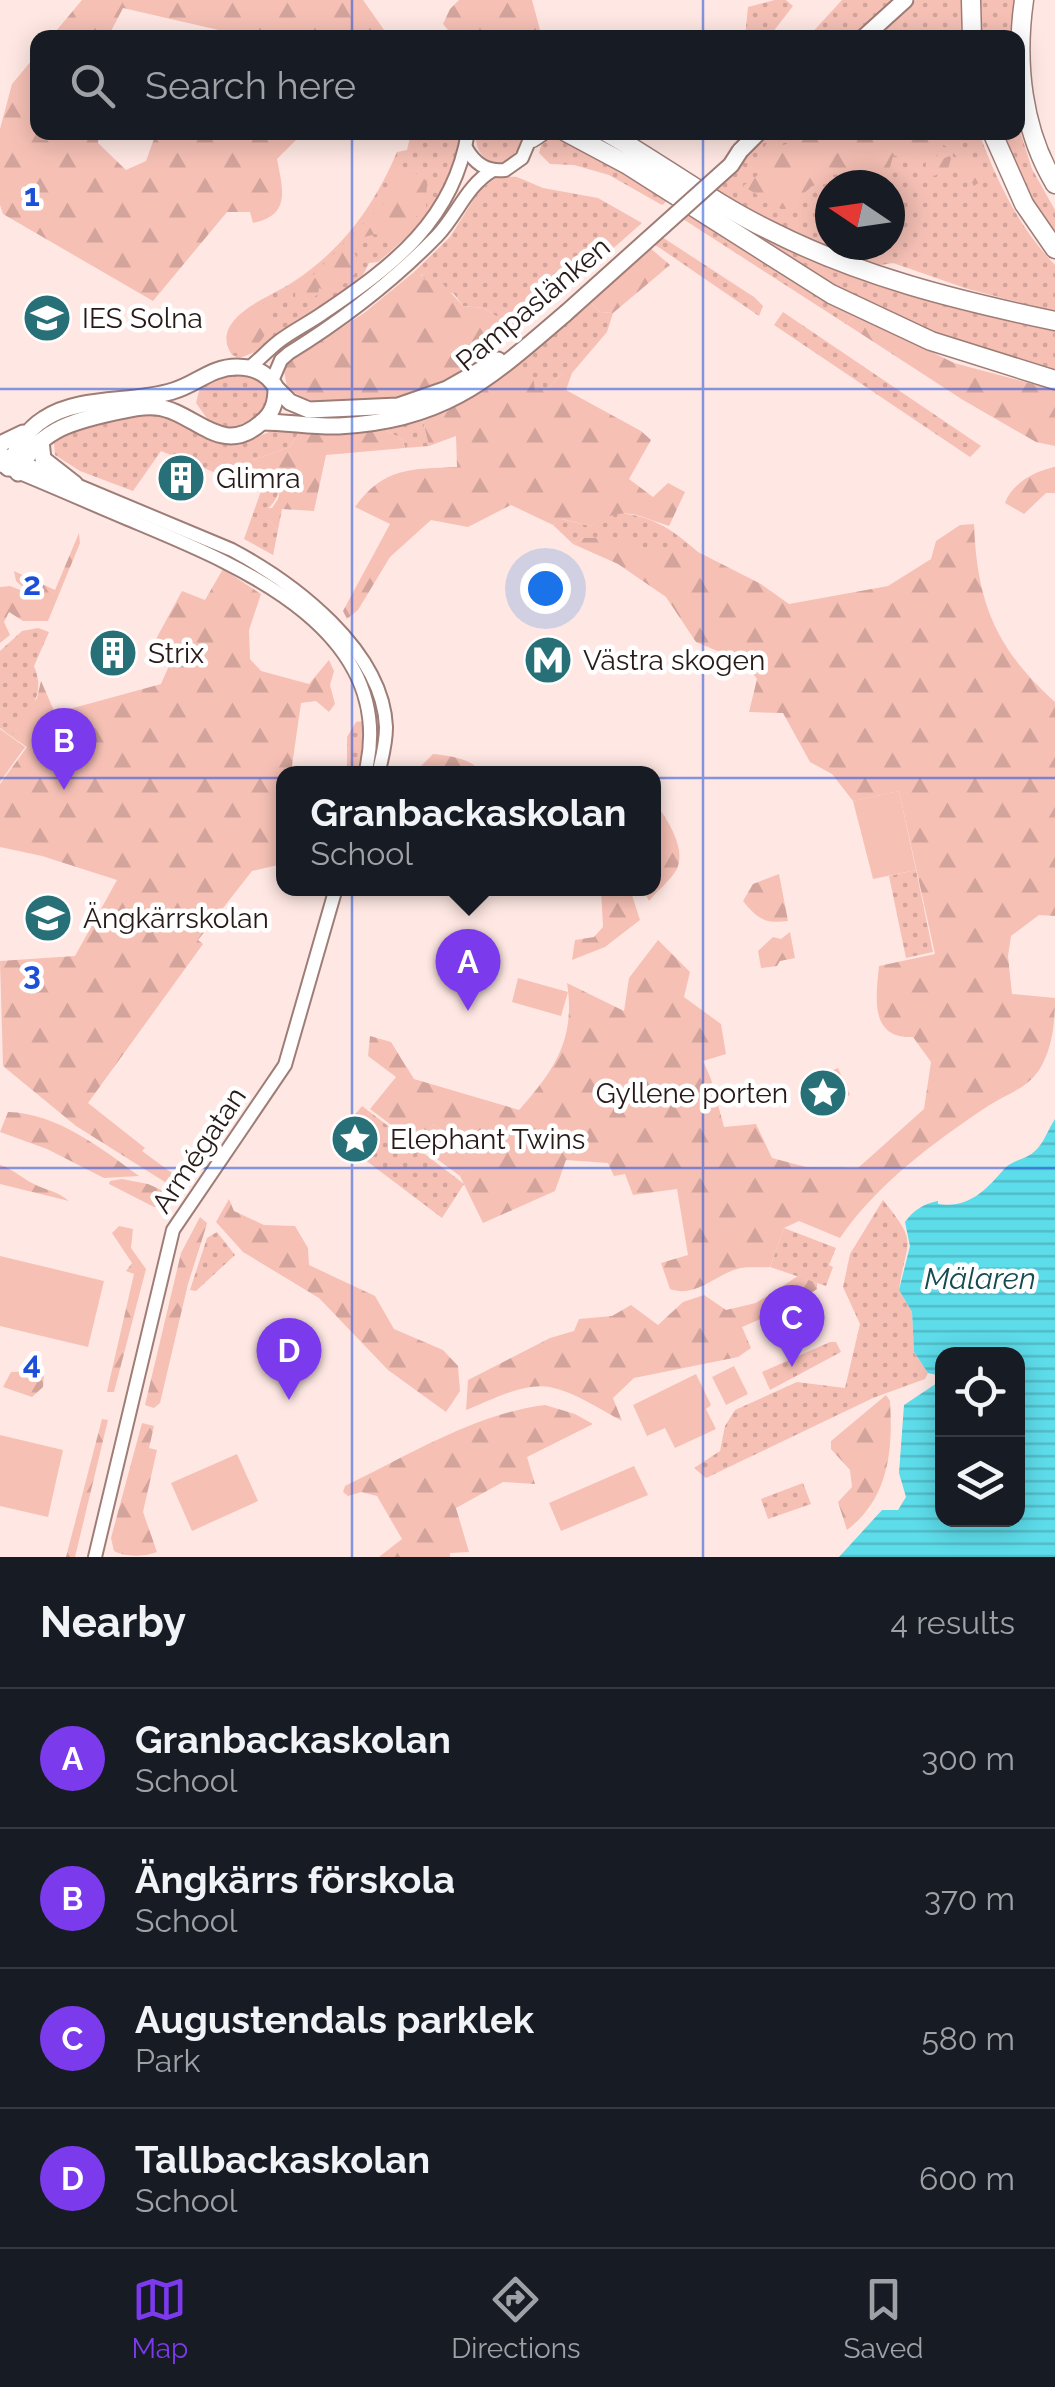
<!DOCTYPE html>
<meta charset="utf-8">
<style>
:root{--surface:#171b24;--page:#242831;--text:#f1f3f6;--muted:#9ea1a6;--line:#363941;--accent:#7c3aed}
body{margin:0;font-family:Raleway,sans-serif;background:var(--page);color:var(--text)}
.controls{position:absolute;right:30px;bottom:30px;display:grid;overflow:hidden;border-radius:20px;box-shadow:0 5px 25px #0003}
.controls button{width:90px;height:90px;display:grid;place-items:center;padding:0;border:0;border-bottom:2px solid var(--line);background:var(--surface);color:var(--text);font:50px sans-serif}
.compass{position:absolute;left:815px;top:170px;width:90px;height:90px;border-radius:50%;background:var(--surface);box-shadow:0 5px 25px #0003;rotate:283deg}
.you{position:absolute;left:545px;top:588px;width:35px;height:35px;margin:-25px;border:8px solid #fff;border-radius:50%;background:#1a73e8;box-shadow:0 0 0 15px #1a73e833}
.badge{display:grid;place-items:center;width:65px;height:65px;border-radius:50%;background:var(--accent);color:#fff;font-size:32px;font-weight:700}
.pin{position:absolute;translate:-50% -82px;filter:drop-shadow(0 2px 5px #0008)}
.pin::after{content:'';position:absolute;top:52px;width:35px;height:30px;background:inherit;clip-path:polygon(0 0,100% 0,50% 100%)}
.popup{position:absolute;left:276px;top:766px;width:385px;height:130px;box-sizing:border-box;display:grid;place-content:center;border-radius:20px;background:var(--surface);filter:drop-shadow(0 2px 8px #0005);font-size:32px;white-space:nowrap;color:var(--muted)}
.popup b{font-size:38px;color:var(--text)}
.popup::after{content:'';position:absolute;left:50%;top:100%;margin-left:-20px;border:20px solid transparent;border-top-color:var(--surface)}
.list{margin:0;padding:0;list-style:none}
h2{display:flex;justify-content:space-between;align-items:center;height:130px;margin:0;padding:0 40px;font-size:42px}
h2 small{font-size:32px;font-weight:400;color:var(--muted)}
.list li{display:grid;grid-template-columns:65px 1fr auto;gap:30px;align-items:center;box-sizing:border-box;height:140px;padding:0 40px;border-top:2px solid var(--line)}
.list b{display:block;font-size:38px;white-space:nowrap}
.list p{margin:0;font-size:32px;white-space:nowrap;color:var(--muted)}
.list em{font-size:32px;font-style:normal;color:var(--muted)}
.icon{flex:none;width:55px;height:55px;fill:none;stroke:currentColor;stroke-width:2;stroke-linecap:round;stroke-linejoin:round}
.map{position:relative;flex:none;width:1055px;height:1557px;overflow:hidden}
.search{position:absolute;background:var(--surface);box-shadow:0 5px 25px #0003;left:30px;right:30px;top:30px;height:110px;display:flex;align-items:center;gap:25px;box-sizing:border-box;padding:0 35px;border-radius:20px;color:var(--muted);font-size:38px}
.sheet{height:690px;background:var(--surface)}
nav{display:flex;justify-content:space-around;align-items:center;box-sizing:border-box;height:140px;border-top:2px solid var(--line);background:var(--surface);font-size:28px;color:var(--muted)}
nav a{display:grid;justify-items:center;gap:5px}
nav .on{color:var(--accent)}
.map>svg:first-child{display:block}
.grass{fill:url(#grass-dots);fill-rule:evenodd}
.forest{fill:url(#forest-firs)}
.garden{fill:#f6c0b5}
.water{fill:url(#water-rules);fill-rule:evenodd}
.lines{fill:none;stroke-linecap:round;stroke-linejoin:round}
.minor-casing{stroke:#9f7d77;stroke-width:16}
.major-casing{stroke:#9f7d77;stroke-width:19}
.highway-casing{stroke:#9f7d77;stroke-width:21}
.minor{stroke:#fff;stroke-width:12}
.major{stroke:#fff;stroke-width:15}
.highway{stroke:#fff;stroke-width:18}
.major-bridge-casing{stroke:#9f7d77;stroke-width:19;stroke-linecap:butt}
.major-bridge{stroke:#fff;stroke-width:15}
.grid{fill:none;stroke:#1d4ed8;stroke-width:2.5;stroke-opacity:0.55}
.labels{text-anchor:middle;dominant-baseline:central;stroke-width:9;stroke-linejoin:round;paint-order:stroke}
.street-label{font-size:28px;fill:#271a17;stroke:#fff}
.poi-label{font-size:28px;fill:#271a17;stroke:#fff;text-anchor:start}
.water-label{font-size:30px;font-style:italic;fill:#144c52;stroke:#fff}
.grid-label{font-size:32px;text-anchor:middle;font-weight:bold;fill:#1d4ed8;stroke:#fff;stroke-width:9;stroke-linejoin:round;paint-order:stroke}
</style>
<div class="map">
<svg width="1055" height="1557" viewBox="0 0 1055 1557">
<defs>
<pattern id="grass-dots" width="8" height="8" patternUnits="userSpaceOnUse" patternTransform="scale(2.5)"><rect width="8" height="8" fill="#f6c0b5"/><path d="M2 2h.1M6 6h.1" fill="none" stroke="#d3a49b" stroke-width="1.8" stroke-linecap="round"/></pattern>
<pattern id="forest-firs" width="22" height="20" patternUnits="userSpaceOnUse" patternTransform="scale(2.5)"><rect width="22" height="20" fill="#f6c0b5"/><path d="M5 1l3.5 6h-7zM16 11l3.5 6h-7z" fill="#d3a49b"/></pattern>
<pattern id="water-rules" width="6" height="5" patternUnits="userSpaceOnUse" patternTransform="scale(2.5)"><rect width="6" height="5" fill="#5ddcea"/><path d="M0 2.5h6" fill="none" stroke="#51bcc8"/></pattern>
</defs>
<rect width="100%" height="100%" fill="#ffe8e3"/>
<g class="grass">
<polygon points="775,0 786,0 793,6 769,37 745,37 748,7"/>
<polygon points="842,0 893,0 851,37 808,37"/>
<polygon points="916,0 961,0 961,37 877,38"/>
<polygon points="980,0 1016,0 1011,37 982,37"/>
<polygon points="1018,125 1032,169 1055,210 1055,237 1025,194 999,133 1018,132"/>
<path d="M411,133H462C452,194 425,223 378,262L369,263L363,275L330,301L281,330L257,351L240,358L232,355C226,346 224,336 230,326C243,305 273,295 293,282C343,249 374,206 397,152L407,150Z"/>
<path d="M476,133H525L519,149L503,163C483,162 475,151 476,133Z"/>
<polygon points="556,133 571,138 671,197 662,205 609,175 574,165 550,164 539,153 543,138"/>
<path d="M771,133H979C997,181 1019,228 1055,265V312L968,289L893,263L875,266L793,233L710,191ZM830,185H890V245H830Z"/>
<polygon points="498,176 517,177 543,188 598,198 642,223 501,347 499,318 483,308 463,306 454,294 423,280 434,267 420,276 414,272 450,237 479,191"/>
<path d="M714,207C761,234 808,261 860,279C924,301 989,315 1055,329V372L949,341L855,299L712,210Z"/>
<polygon points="689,212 810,292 856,314 846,324 683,219"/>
<polygon points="662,237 754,297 763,306 759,316 654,244"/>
<polygon points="589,301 600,312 613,313 607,332 572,373 563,373 549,388 472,397"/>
<polygon points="783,312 981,446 970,457 774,325"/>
<polygon points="242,374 263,381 272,393 264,413 234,428 211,424 196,403 201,383 217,375"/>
<path d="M142,413L171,415L219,443L238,445L276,429L299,432L290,447L253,460L278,466L284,472C279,494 277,505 257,516L270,521L278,530L273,555L244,539L261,491L161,451L133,491L80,471L55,455L54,443C77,420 115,428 142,413Z"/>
<polygon points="423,421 429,446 405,448 403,440 386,430"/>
<path d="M611,513C648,513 671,528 698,552H638L583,538L573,544L553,525L561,519L590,526Z"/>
<path d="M38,628L49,632L34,666C47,696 28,712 12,737L0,728V651L22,631Z"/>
<polygon points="363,721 363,743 357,773 347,773 347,737 356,722"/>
<polygon points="916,870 933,952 906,958 889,876"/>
<polygon points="838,1068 850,1095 827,1106 814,1078"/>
<polygon points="362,1106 464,1184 442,1218 344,1144 340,1133"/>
<path d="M883,1200C920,1246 906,1238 899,1290L912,1312L914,1352L928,1373L925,1379L873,1398L706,1478L694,1468L720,1451L725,1426L735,1410L797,1382L845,1388L860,1324L843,1287L850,1254Z"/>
<polygon points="784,1228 836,1248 829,1265 833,1267 826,1286 770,1267"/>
<polygon points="217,1232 235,1255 196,1291 190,1290 207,1238"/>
<polygon points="830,1342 836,1342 841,1352 770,1390 762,1372"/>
<polygon points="803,1483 811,1504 768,1519 761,1499"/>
</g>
<g class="forest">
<polygon points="82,0 363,0 389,37 249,37 123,8 108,37 51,37"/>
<polygon points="459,0 532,0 542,37 454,37 443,24 450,9"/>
<path d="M37,54L38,132L99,133L98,143L126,170L146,161L156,133L270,132L297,139L277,159C283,190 291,215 253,223L250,212H227L153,301L3,214L0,205V129L12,84Z"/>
<polygon points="792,132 946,133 971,157 985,178 974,186 952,150 940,143 935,162 952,155 948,169 934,176 925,170 927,158 893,156 885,185 863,185 841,174 831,175 826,184 812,186 799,198 802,208 781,209 743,186 758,175 757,158 767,143 783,145 800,140"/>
<path d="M407,167L427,181L426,208L412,220L415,224L389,243L376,234L364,237L354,252C366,273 346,284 329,292L319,288L318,294L307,303L295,299L296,282L306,273L313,275L384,203L393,173Z"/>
<polygon points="649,247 670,265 613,313 600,312 589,301"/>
<path d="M439,261L424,280L442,283L463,306L483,308L499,318L501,347C458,383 335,431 287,387L284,371L287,363L364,313L414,272L421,276Z"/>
<path d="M271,298C270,326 268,346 238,353L230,343L232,327Z"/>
<polygon points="856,314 954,363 1055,390 1055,446 1036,442 963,400 846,324"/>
<path d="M521,366L533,376L535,390L549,388L563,373H572L566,390L641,431L651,440L629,479L653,497L668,483L685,492L669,526C633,514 624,505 590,526L562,519L553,525L511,505L468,527L431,520L390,557L358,610L347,619L343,611L390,524L355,507C383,467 412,469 457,467L456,436L429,446L423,421L448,411Z"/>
<polygon points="386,430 403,440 405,448 326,455 314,511 282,509 278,530 270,521 257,517 259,509 272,508 278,499 283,472 278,466 268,476 255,475 245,463 290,447 299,432"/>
<path d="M1055,467V493H1046L1024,514L1005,503C1012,483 1035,471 1055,467Z"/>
<path d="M974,524C977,603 996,649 1055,702V916L1039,915L1011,936L1008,956L1012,994L1055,998C1055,1021 1053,1044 1042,1065C1030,1088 1008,1093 988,1106C934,1142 877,1184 840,1238L799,1221L784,1228L770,1267C759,1268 747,1266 737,1269C714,1276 695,1298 670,1289L661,1263L688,1255L677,1189L633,1195L625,1174L614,1176L608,1163L566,1160L555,1191L483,1223L460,1176L475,1155L434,1124L418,1145L370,1109L396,1077L368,1056L370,1036L391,1042L414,1079L519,1110C554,1071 576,1039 567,983L624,1011L629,978L658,940L690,972L684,997L721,1024L726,1054L703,1061L711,1079L724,1127L756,1124L772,1158L806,1167L858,1168L924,1109L931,1062L913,1037C869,1039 876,997 879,966L935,954L899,791L853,801L832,774L810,762L783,713L749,712L757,679L744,662L696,642L666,597L618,564L573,544L583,538H632L638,552H698L761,584L789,604L888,586L931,559L936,541L960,525Z"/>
<polygon points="79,533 80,543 48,621 23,621 9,612 4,622 10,635 0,643 0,587 10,586 30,594 16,581 14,571 55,590"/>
<polygon points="223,569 261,594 249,630 250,659 261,671 309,684 329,660 334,671 330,685 335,704 329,712 316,701 301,703 291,773 283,774 283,864 252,871 198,940 203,944 88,1103 145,1148 142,1151 183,1181 176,1189 76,1126 3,1066 0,961 75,956 117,880 42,856 0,847 0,784 27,747 12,737 37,698 41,681 55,713 161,684 175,652 156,639 182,591 205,600"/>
<path d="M433,754C450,756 472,758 481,773H414Z"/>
<path d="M653,800C665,816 687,847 677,869C671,880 657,891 649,901L643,889L653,888Z"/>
<path d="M779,874L788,921C766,924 757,919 743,901L753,884Z"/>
<polygon points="601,889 630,889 640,920 605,947 572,960 575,940 594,937 603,927"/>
<polygon points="790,932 795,958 780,961 777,966 761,968 758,951 773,937 781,939"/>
<path d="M8,1112C57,1113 101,1148 139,1176L104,1178L47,1149L0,1132Z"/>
<path d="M0,1165C15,1170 24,1180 38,1186C50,1191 58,1192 69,1201L0,1184Z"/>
<polygon points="122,1179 148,1184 175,1196 167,1207 154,1207 109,1184 110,1181"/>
<polygon points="229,1199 234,1211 264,1225 295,1226 308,1248 309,1265 375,1296 394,1329 443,1350 458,1366 460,1391 446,1412 388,1370 319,1298 243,1252 216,1222"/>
<polygon points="200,1217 207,1223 206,1227 188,1284 160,1403 154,1408 145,1405 181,1253"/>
<polygon points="119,1226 133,1229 131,1248 146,1269 114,1392 107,1392 108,1387 134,1274 126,1271 132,1263 112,1233"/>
<path d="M798,1276L817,1283V1289L795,1304L742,1327L751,1348L738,1357L634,1378L613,1398L622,1421C599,1409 575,1392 550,1387C524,1382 489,1401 466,1410L468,1380L550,1338L574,1331L579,1319L612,1316L631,1305L658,1325L683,1302L704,1295L726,1310L756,1303Z"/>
<polygon points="37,1371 44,1375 43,1387 32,1397 3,1387 11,1372"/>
<path d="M886,1395L890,1401C893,1450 889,1498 847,1530L838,1502L852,1487L850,1470L831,1449V1441Z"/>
<path d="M545,1405L575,1414L593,1424L527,1457L535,1484L503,1482L456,1508L469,1552L450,1553V1557H379L402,1539L377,1496L361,1492L348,1496L343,1492L345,1486C409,1455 474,1414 545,1405Z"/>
<polygon points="102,1419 108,1420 75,1557 66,1557"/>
<path d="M142,1423L154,1426L149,1448L157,1450L143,1512L157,1552C145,1557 124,1557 114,1551L111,1538Z"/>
</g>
<g class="garden">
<polygon points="0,729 25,747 0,782"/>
<polygon points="899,791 916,870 873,879 853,801"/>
<polygon points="518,978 568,992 561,1016 512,1002"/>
<polygon points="434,1124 476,1155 460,1176 418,1145"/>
<polygon points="0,1256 104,1281 88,1347 0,1326"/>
<polygon points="734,1366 748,1394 726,1405 712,1377"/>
<polygon points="696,1374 711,1405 706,1409 716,1429 675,1448 665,1428 647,1436 633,1405"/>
<polygon points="0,1435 63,1450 48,1517 0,1506"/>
<polygon points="237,1454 258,1501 192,1531 171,1483"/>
<polygon points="634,1466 648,1495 561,1531 549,1503"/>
</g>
<path class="water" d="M1055,1119V1557H839L882,1510H898L906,1497L899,1473L904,1405L940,1381L937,1375L928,1373L914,1352L912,1312L899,1290L910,1246L905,1222C914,1210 923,1204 938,1201V1204C969,1209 987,1189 1005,1168C1011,1162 1020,1160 1026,1157C1042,1150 1046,1133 1055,1119ZM942,1354H1018V1520H942Z"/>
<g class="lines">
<g class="minor-casing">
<g id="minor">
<path d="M466,148C475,164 487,172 505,170L522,158L533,132"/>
<path d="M249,368C259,360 268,350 278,342C292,331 309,323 323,313C393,266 454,220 468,132"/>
<path d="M272,381L281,360L289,353C344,319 392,282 437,236C458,214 466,186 493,170"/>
<path d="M0,453L232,550C294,583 383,650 386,727C386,743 382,759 378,774"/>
<path d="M0,465C43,482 85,501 128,519C233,563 402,628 365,774"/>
<polyline points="95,1557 173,1230 285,1065 336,888"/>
</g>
</g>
<g class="major-casing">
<g id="major">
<polyline points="863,38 905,0"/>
<polyline points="740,151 759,132"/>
<polyline points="276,388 290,402 309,410 398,406 447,389 498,360"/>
<path d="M262,422C288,422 313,427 339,426C445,421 489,379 566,313"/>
<polyline points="41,441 43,459 75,484"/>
<polyline points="0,444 23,433"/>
<path d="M8,468C16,449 26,430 44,419C80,395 133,404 173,391C197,384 211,367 237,367C254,367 268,373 276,388C276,402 273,413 262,422C221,459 195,411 156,407C141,405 125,410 111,413C70,422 37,431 18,473"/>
</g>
</g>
<g class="highway-casing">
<g id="highway">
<polyline points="971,0 972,38"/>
<path d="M1024,0C1015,63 1022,129 1055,184"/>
<polyline points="566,132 626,164 831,294 931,341 1055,380"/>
<path d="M606,132C662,164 713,203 771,231C862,277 956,300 1055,321"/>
<polyline points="992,132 1024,204 1055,249"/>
<polyline points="532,138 541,132"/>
</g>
</g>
<use href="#minor" class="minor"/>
<use href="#major" class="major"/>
<use href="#highway" class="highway"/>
<g class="major-bridge-casing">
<polyline id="major-bridge" points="566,313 731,165 740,151"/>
</g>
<use href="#major-bridge" class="major-bridge"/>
</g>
<path class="grid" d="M352,0V38M703,0V38M352,132V1557M703,132V1557M0,389H1055M0,778H1055M0,1168H1055"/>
<defs>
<g id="school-disc" transform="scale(2.5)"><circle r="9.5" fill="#277078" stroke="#fff"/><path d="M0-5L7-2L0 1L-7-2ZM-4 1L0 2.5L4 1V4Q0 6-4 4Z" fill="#fff"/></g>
<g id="building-disc" transform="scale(2.5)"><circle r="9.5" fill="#277078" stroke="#fff"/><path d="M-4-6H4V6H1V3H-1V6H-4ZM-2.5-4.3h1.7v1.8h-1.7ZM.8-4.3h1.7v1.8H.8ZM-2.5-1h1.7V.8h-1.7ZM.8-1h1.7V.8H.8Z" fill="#fff"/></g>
<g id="metro-disc" transform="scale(2.5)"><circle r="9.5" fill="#277078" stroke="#fff"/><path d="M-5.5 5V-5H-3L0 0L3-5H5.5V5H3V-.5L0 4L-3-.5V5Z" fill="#fff"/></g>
<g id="sight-disc" transform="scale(2.5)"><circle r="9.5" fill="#277078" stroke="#fff"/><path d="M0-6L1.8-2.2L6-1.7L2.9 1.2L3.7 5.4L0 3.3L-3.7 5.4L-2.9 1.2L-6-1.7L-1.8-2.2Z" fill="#fff"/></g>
</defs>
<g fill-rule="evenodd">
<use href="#school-disc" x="47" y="318"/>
<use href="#building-disc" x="181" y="478"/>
<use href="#building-disc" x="113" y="653"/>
<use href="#metro-disc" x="548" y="660"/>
<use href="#school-disc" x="48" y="918"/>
<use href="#sight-disc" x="823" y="1093"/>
<use href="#sight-disc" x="355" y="1139"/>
</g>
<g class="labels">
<g class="street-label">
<text transform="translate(533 304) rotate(-40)">Pampaslänken</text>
<text transform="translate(199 1150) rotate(-56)">Armégatan</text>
</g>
<g class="poi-label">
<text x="82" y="318">IES Solna</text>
<text x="216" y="478">Glimra</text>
<text x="148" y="653">Strix</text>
<text x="583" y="660">Västra skogen</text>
<text x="83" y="918">Ängkärrskolan</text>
<text x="788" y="1093" text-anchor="end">Gyllene porten</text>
<text x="390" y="1139">Elephant Twins</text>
</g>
<g class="water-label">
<text x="980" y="1278">Mälaren</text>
</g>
</g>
<g class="grid-label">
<text x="32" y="206">1</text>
<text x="32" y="595">2</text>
<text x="32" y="984">3</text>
<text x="32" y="1374">4</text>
</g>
</svg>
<div class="controls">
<button><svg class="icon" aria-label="locate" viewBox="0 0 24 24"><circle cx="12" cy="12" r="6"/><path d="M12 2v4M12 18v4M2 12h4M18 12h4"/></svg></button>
<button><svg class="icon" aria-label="layers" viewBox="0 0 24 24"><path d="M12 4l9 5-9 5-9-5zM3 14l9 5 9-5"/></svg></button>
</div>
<svg class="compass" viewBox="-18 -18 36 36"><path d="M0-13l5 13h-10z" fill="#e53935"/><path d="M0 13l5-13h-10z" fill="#9ea1a6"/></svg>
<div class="you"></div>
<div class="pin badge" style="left:468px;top:1011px">A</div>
<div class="popup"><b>Granbackaskolan</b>School</div>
<div class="pin badge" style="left:64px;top:790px">B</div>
<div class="pin badge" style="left:792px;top:1367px">C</div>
<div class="pin badge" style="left:289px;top:1400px">D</div>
<div class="search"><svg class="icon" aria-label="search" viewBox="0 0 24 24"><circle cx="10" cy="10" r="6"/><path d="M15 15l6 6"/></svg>Search here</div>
</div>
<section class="sheet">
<h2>Nearby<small>4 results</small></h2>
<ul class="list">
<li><span class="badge">A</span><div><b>Granbackaskolan</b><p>School</p></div><em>300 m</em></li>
<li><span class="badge">B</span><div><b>Ängkärrs förskola</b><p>School</p></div><em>370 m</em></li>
<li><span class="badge">C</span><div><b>Augustendals parklek</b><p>Park</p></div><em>580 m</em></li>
<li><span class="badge">D</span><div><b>Tallbackaskolan</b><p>School</p></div><em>600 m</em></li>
</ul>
</section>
<nav>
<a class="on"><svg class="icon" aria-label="map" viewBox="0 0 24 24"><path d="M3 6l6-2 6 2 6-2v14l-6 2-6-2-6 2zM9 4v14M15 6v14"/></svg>Map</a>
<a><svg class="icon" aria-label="directions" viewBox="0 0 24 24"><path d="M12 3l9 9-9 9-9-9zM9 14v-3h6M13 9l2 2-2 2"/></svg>Directions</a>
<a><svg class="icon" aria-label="saved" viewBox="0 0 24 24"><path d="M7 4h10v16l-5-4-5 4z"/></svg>Saved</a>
</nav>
